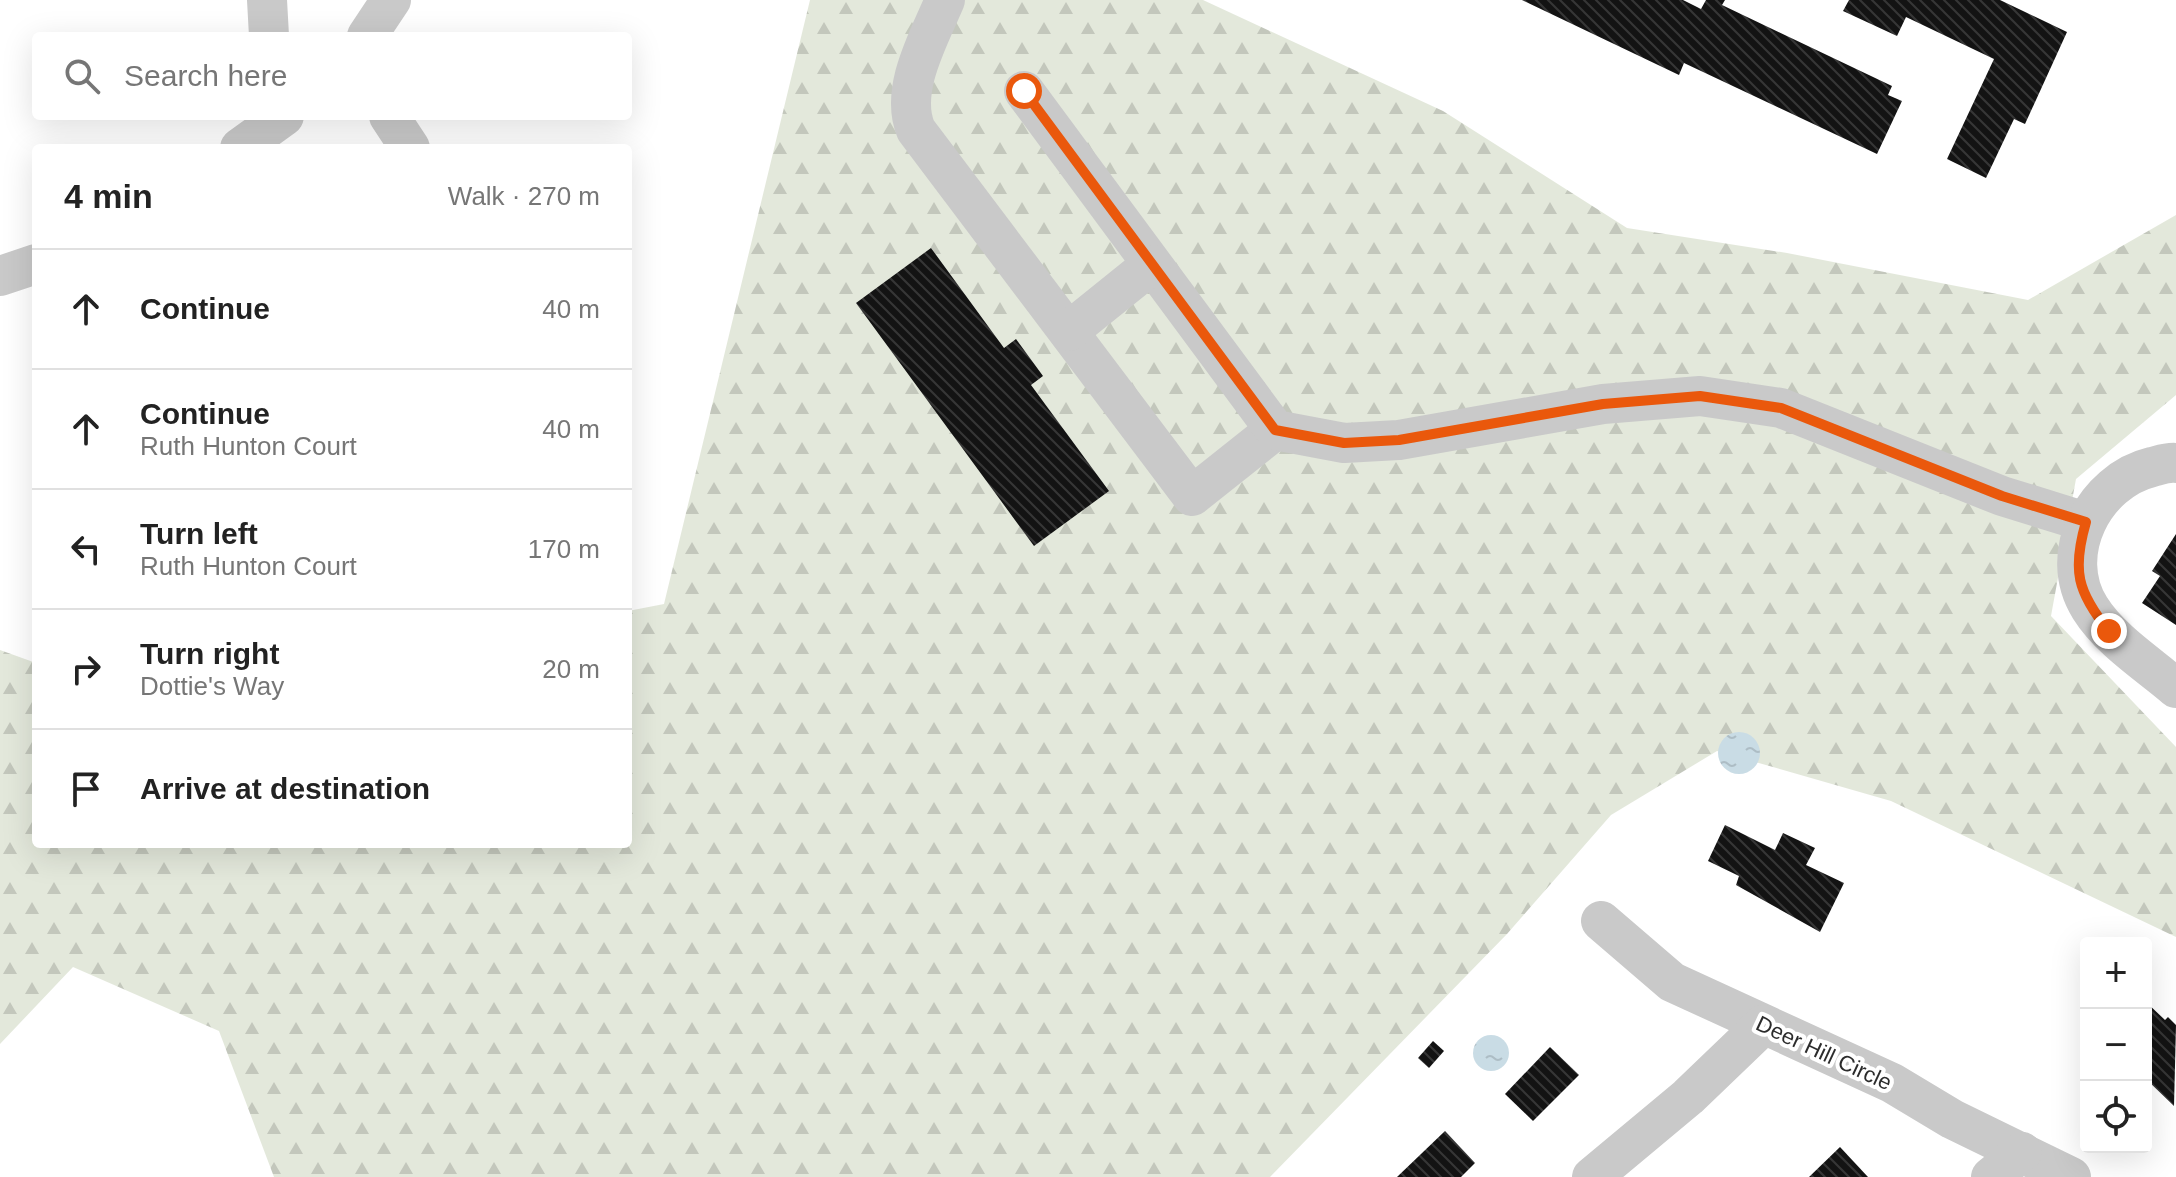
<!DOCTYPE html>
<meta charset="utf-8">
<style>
:root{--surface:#fff;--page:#f2f2f2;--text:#222;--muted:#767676;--line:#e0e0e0}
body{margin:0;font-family:Helvetica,sans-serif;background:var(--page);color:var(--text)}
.controls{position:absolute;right:24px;bottom:24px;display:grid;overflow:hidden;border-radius:8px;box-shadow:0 8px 32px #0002}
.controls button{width:72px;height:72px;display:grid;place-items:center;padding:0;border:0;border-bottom:2px solid var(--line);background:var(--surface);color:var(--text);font:40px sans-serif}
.stop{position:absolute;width:24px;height:24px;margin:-18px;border:6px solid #ea580c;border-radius:50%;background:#fff}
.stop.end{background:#ea580c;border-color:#fff;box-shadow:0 2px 8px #0008}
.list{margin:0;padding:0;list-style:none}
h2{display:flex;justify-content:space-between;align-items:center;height:104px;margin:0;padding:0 32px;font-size:34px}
h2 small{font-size:26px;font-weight:400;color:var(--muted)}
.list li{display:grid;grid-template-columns:52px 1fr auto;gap:24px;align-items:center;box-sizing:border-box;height:120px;padding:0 32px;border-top:2px solid var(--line)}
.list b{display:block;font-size:30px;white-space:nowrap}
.list p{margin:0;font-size:26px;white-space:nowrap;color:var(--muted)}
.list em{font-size:26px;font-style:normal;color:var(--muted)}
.icon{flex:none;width:44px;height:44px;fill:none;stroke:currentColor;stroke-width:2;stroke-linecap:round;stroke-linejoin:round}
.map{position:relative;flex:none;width:2176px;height:1177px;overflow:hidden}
.search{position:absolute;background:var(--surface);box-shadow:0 8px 32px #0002;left:32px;top:32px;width:600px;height:88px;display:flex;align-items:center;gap:20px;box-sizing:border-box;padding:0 28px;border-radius:8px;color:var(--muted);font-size:30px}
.panel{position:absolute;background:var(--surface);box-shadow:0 8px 32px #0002;left:32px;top:144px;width:600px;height:704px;border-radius:8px}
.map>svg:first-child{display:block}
.forest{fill:url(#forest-firs)}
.water{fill:url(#water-ripples)}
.building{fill:url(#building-back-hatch)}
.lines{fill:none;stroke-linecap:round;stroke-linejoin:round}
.minor{stroke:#c9c9c9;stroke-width:40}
.route{stroke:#ea580c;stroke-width:10}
.labels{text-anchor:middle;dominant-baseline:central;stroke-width:8;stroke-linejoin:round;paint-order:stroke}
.street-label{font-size:22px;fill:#2c2c2c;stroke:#fff}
</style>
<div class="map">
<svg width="2176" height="1177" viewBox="0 0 2176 1177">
<defs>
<pattern id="forest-firs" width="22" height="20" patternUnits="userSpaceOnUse" patternTransform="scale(2)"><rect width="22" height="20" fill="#e3e8db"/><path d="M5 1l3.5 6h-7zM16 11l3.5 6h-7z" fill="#c3c7bc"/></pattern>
<pattern id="water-ripples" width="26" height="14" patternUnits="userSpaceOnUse" patternTransform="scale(2)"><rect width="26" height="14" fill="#c9dce5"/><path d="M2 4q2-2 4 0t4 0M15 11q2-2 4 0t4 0" fill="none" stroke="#adbdc5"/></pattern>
<pattern id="building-back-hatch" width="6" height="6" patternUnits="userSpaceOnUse" patternTransform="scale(2)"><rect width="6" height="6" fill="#131313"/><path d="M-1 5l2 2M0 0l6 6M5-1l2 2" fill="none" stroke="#363636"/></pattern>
</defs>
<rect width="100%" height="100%" fill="#fff"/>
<polygon class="forest" points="810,0 1203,0 1443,111 1627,228 1787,253 2028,300 2176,215 2176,395 2076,479 2051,616 2176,747 2176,937 1891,801 1717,751 1611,815 1507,934 1270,1177 274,1177 219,1031 73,967 0,1044 0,650 36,663 36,844 628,844 628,611 664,604"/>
<g class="water">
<circle cx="1739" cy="753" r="21"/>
<circle cx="1491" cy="1053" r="18"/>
</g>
<g class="building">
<polygon points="1522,0 1683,0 1701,9 1706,0 1725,0 1722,5 1892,86 1888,95 1902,101 1877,154 1684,63 1679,75"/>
<polygon points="1849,0 2000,0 2067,32 2025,124 2014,119 1986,178 1947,159 1994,59 1906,17 1897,36 1843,11"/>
<polygon points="931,248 1004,348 1016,339 1043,376 1031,385 1109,491 1034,546 856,303"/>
<polygon points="2176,534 2176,625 2142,603 2160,576 2152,571"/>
<polygon points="1725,825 1775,850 1783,833 1815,848 1806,865 1844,883 1820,932 1736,885 1739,876 1708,861"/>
<polygon points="2146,1002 2165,1020 2168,1017 2176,1025 2174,1106 2146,1079"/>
<polygon points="1433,1041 1444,1051 1429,1068 1418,1058"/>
<polygon points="1550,1047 1579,1075 1533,1121 1505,1094"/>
<polygon points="1445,1131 1475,1163 1461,1177 1397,1177"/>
<polygon points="1840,1147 1868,1177 1809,1177"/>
</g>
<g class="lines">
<g class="minor">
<polyline points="267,0 269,36"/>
<path d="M945,0C929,38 899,90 916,130L1192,496L1275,430"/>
<polyline points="367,36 391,0"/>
<polyline points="1024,91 1275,430 1344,443 1399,440 1603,404 1700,396 1781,408 2002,496 2086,522"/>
<polyline points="389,116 410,148"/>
<polyline points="240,148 284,116"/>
<polyline points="0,276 36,264"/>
<polyline points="1069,331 1151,265"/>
<path d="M2176,463C2168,462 2160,465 2152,467C2094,481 2056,554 2090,608C2110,640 2148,664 2176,688"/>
<polyline points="1601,921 1672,982 1892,1083 1952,1119 2071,1177"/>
<polyline points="1592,1177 1688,1097 1763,1025"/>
<polyline points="1991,1177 2022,1152"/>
</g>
</g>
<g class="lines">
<path class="route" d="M1024,91L1275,430L1344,443L1399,440L1603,404L1700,396L1781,408L2002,496L2086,522C2072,570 2077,592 2109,631"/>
</g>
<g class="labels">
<g class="street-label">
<text transform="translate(1824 1053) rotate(25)">Deer Hill Circle</text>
</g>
</g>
</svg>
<div class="controls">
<button>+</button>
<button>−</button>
<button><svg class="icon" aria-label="locate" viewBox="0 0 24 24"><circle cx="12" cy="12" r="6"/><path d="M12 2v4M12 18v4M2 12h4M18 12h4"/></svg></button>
</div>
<div class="stop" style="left:1024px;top:91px"></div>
<div class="stop end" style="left:2109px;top:631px"></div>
<div class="search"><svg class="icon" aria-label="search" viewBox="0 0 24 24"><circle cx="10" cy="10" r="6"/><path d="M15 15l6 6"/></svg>Search here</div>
<section class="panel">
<h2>4 min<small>Walk · 270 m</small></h2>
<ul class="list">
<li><svg class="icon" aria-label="ahead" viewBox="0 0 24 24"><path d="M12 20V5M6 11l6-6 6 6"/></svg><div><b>Continue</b></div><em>40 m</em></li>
<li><svg class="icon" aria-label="ahead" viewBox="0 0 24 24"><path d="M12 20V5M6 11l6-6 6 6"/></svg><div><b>Continue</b><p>Ruth Hunton Court</p></div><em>40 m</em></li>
<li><svg class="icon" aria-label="left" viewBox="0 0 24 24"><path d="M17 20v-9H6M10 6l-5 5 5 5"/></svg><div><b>Turn left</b><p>Ruth Hunton Court</p></div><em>170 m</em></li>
<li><svg class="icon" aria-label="right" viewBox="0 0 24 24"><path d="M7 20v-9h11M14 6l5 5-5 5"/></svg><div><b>Turn right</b><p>Dottie's Way</p></div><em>20 m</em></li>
<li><svg class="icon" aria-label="arrive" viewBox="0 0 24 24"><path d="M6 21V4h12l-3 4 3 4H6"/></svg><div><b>Arrive at destination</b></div></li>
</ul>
</section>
</div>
